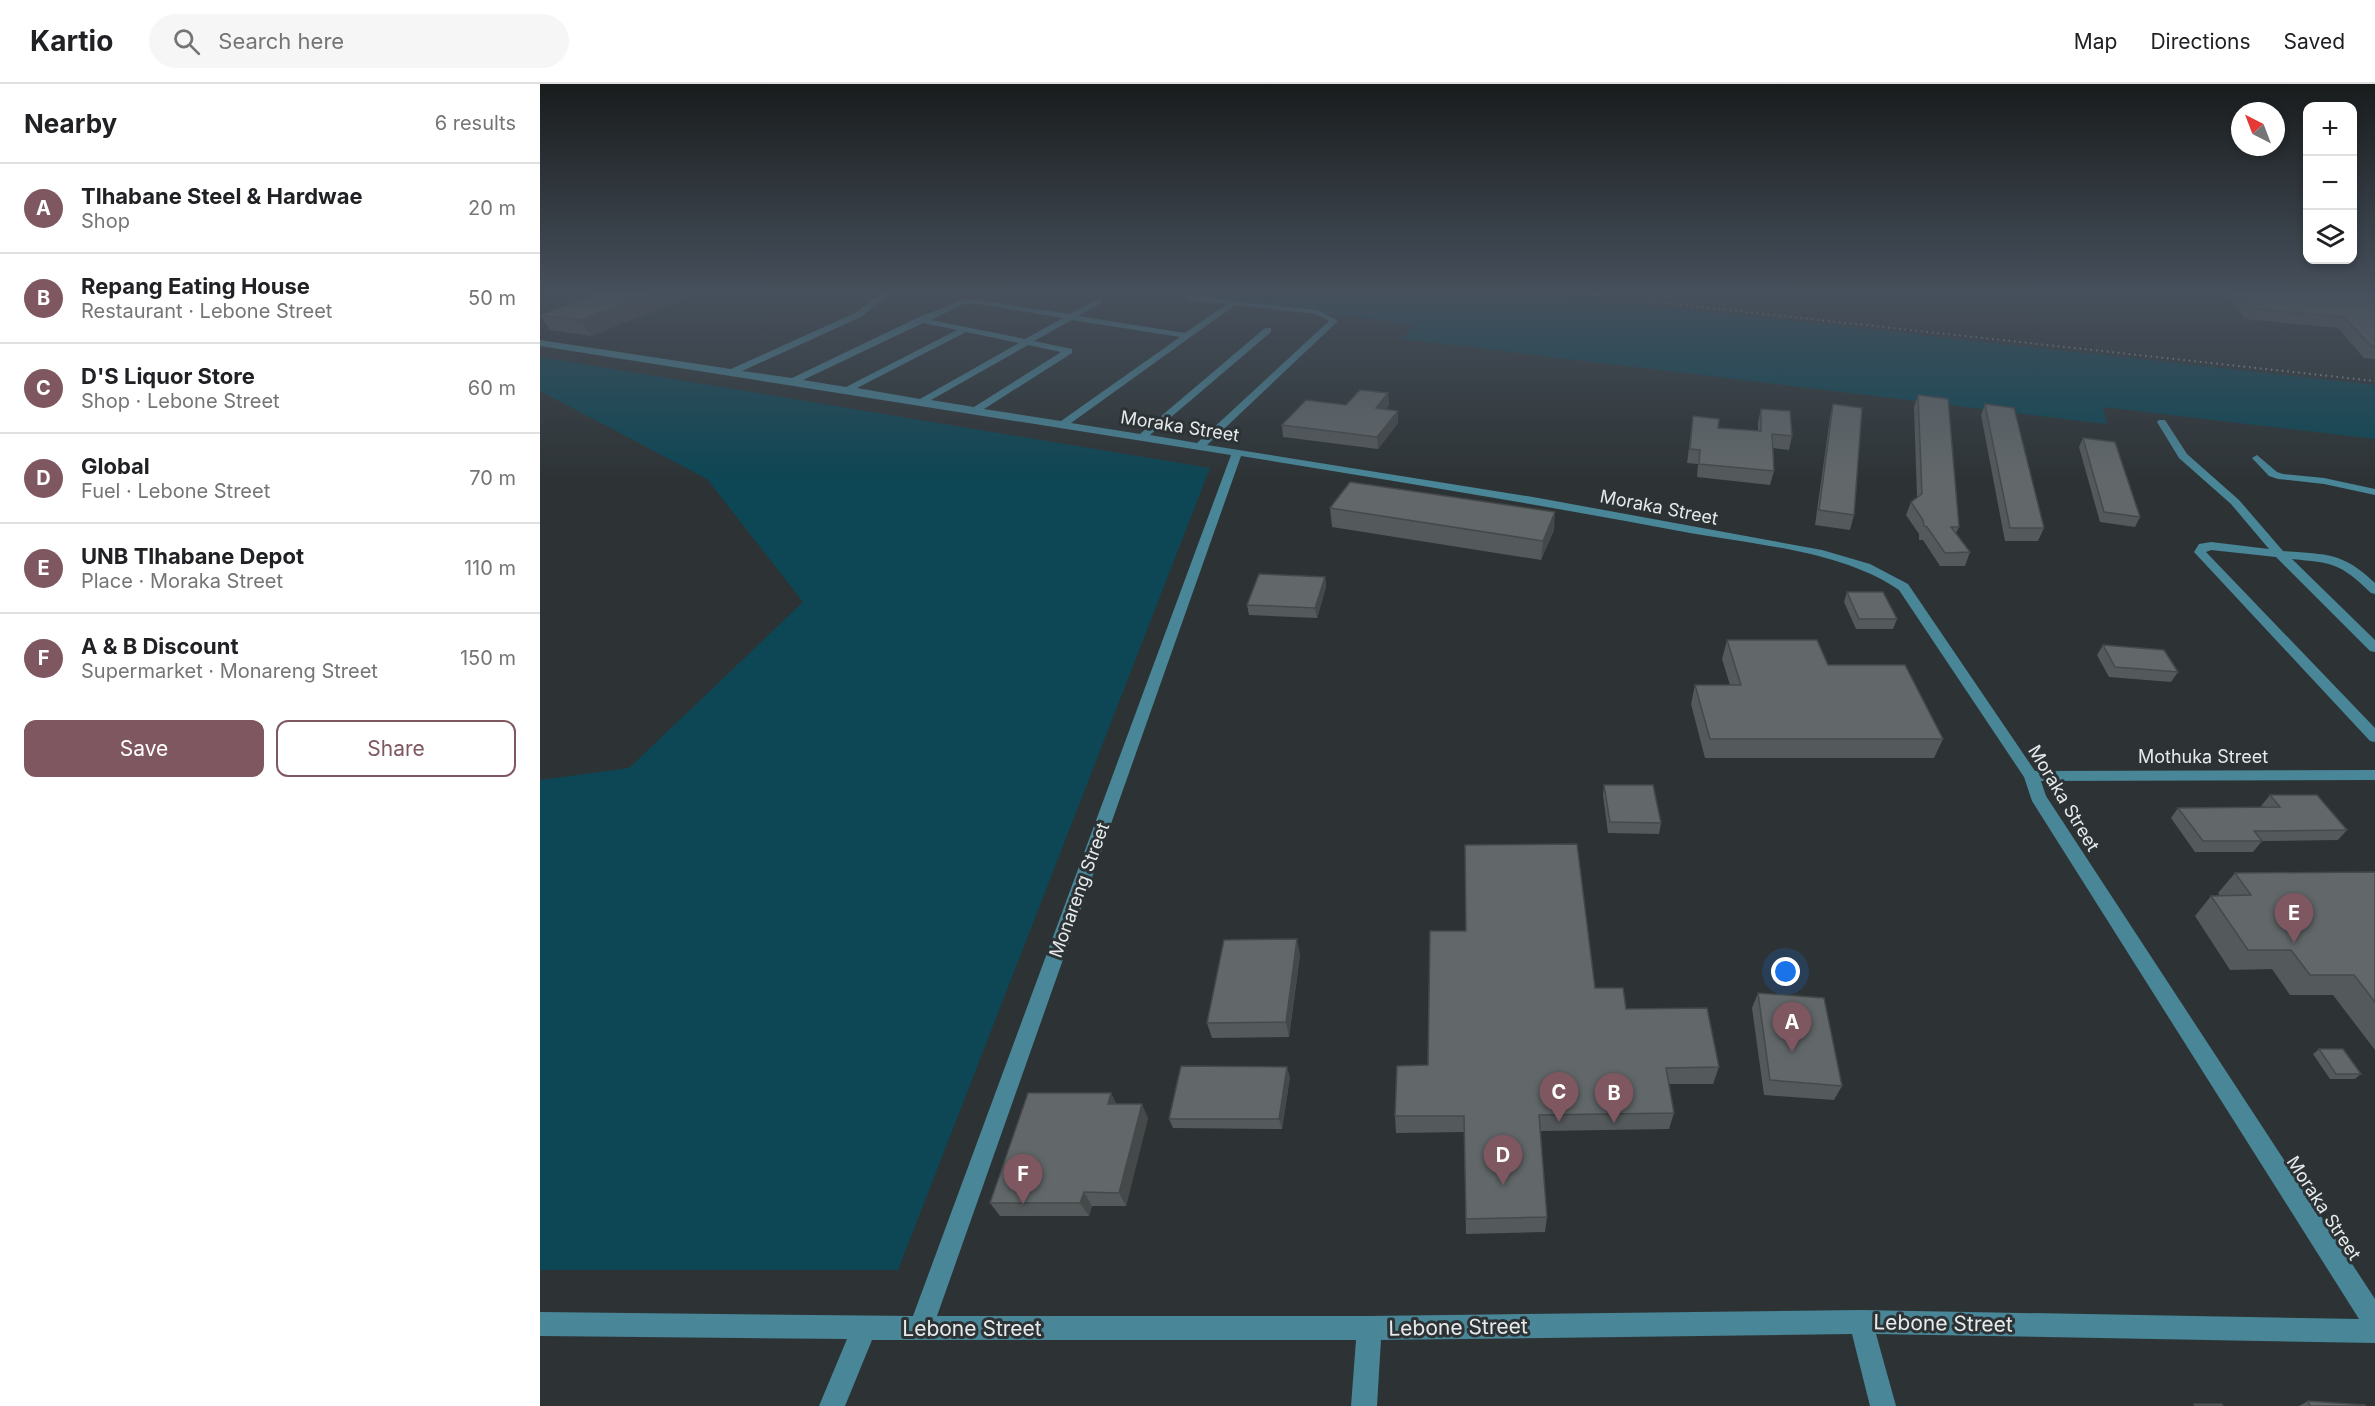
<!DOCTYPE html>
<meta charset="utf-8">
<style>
:root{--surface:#fff;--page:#f6f6f6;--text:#202124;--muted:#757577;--line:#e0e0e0;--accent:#7f5760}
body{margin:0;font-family:Inter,sans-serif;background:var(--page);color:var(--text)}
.controls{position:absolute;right:18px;top:18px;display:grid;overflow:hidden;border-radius:12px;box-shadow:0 3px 9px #0003}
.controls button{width:54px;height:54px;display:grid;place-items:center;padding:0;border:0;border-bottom:2px solid var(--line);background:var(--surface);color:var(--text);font:30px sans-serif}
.compass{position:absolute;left:1691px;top:18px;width:54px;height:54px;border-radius:50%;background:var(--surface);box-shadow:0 3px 9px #0003;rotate:318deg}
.you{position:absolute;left:1246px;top:888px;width:21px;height:21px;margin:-15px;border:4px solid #fff;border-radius:50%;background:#1a73e8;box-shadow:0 0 0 9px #1a73e833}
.badge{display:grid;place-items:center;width:39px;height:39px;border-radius:50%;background:var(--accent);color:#fff;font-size:20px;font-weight:700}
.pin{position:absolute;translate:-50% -50px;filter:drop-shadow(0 2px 3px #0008)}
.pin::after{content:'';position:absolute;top:32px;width:21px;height:18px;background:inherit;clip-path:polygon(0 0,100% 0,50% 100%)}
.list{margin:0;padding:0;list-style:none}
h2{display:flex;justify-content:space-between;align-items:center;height:78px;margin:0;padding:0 24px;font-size:26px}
h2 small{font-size:20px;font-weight:400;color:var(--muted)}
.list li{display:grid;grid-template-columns:39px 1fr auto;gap:18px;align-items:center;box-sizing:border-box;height:90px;padding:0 24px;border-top:2px solid var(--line)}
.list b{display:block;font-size:22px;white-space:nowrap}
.list p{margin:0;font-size:20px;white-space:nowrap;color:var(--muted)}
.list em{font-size:20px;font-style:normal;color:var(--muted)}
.actions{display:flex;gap:12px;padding:18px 24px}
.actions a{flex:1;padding:14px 0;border:2px solid var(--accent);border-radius:12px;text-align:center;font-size:21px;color:var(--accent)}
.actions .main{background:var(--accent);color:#fff}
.icon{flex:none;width:33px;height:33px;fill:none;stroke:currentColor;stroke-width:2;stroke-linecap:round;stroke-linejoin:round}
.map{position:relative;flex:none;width:1835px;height:1322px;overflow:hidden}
header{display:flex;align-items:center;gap:36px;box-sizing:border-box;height:84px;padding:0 30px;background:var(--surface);border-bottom:2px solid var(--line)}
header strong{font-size:28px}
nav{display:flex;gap:33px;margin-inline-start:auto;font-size:21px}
.search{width:420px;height:54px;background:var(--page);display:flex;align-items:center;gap:15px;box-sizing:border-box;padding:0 21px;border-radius:33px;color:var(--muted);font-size:22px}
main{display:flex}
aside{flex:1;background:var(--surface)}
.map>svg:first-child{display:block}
.green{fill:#0d4654}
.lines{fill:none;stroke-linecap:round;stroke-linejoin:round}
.minor{fill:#488698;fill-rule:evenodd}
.rail{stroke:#9ba0a2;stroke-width:2;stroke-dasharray:1.5 4;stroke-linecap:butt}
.wall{fill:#54595b}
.shaded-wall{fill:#45494a}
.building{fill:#62686a;stroke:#45494a;stroke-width:1.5}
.labels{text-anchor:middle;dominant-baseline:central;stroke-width:6;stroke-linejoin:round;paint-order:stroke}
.street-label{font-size:18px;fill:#e6eaeb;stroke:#2d3335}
.near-street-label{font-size:21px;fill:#e6eaeb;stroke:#2d3335}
</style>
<header>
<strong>Kartio</strong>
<div class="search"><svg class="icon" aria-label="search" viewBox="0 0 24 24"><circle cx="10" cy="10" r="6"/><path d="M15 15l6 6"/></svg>Search here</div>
<nav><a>Map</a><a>Directions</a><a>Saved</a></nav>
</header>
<main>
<aside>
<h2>Nearby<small>6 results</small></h2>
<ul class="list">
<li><span class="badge">A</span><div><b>Tlhabane Steel &amp; Hardwae</b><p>Shop</p></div><em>20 m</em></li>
<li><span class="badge">B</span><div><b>Repang Eating House</b><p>Restaurant · Lebone Street</p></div><em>50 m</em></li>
<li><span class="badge">C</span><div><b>D'S Liquor Store</b><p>Shop · Lebone Street</p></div><em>60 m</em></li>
<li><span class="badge">D</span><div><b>Global</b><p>Fuel · Lebone Street</p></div><em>70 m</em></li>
<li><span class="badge">E</span><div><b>UNB Tlhabane Depot</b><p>Place · Moraka Street</p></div><em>110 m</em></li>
<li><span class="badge">F</span><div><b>A &amp; B Discount</b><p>Supermarket · Monareng Street</p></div><em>150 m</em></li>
</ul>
<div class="actions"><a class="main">Save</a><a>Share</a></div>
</aside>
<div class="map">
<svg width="1835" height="1322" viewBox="0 0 1835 1322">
<rect width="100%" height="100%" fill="#2d3335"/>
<g class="green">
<polygon points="610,210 1008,210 1835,301 1835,355 1563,323 1567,340 862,255 875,240"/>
<polygon points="0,273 670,384 358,1186 0,1186 0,696 89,684 263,518 167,395 0,307"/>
</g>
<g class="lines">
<g class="minor">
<path d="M340,210H349L321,233L202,287L252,294L377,234L422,216H438L529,230L559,215H562V219L538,232L645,249L687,220L646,216V212H649L778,226L798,237L667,361L993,413L1282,466L1330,480L1368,500L1495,687L1835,686V696L1501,697L1506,712L1835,1215V1259L1336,1250L1356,1322H1330L1312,1250L841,1256L837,1322H811L816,1256H332L305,1322H279L307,1255L0,1252V1228L373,1232L691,371L0,262V256L191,285L315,229ZM423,220H438L523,234L485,255L391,236ZM695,221L776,230L789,237L657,359L610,351L731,248V244H725L600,350L531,339ZM532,236L640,253L521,337L444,325L532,269V265L494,257ZM383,239L417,246L306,303L263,296ZM426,248L479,259L380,315L317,304ZM488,261L521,268L434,323L391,316ZM701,372C851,396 1001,421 1150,449C1217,461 1302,467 1359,506L1484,693L1492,717L1819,1235L1321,1226L829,1232H397Z"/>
<path d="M1619,336H1625L1647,370L1699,416L1743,467C1787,471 1801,467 1835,499V510L1831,509C1800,479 1793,479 1752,475L1835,556V568L1830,567L1736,473L1671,466L1666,468L1835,644V658L1830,657L1654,468L1659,460L1671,458L1729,465L1691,420L1639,374L1617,338Z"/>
<polygon points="1717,371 1737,388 1743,390 1784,394 1835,405 1835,411 1784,400 1738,395 1729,392 1712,374"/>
</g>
<polyline class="rail" points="1042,210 1835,297"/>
</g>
<g class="wall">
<polygon points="54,210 145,210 146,214 51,252 10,246 0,231"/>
<polygon points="1688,210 1835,210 1835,275 1824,274 1798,244 1705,235"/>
<polygon points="848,309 849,321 845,325 858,327 858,339 838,365 743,353 742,341 806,321"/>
<polygon points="1378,311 1419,443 1416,449 1430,468 1425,482 1400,482 1383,456 1379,456 1379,450 1366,431 1371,418 1377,414 1374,323"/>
<polygon points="1293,320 1314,431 1310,446 1275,441 1290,333"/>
<polygon points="1445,320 1504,444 1498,457 1465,457 1441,331"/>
<polygon points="1221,325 1252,352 1249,366 1233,364 1234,387 1230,401 1157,393 1158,380 1147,379 1153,332 1178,344 1218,347 1218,338"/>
<polygon points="1543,354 1600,433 1595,443 1560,438 1539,363"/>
<polygon points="790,424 1014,446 1001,476 792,443"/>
<polygon points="785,493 786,503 777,534 709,531 707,521"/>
<polygon points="1307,508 1357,535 1353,545 1316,545 1304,518"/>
<polygon points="1187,556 1288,581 1403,655 1394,674 1165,674 1151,620 1155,601 1190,601 1182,575"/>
<polygon points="1563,561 1638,588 1631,598 1569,593 1557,571"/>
<polygon points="1064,701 1121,739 1119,750 1068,749 1063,711"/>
<polygon points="1730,711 1807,746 1798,756 1722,757 1713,768 1655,768 1631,734 1638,724 1722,723 1721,722"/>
<polygon points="925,761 1055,904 1086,925 1179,983 1173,1000 1129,1000 1134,1029 1129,1045 1000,1047 1007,1133 1005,1148 926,1150 924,1048 856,1049 855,1032 888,981 926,847"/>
<polygon points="1835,788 1835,966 1793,911 1750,911 1732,885 1690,886 1655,832 1671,812 1680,812 1678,809 1695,789"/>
<polygon points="760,871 749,953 672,954 667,939"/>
<polygon points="1218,909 1302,1002 1294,1016 1224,1011 1212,924"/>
<polygon points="1779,965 1821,990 1815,995 1790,995 1773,970"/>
<polygon points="750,993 742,1045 633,1044 629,1035"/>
<polygon points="571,1009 576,1020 608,1034 586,1122 552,1122 549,1132 460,1132 450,1119"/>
<polygon points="1768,1317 1825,1322 1759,1322"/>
</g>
<g class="shaded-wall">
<polygon points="109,210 145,210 146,214 51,252 41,236"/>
<polygon points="848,309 849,321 837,336 836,324"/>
<polygon points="858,327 858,339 838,365 837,353"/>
<polygon points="1015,428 1014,446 1001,476 1003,457"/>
<polygon points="785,493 786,503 777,534 775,524"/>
<polygon points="757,855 760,871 749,953 746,938"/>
<polygon points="747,983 750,993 742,1045 739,1035"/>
<polygon points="571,1009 578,1023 568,1020"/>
<polygon points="602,1020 608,1034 586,1122 579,1109"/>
<polygon points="544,1108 552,1122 549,1132 540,1119"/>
</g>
<g class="building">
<polygon points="54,210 109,210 41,236 0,231"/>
<polygon points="1701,210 1835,210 1835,263 1831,262 1804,233 1710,224"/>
<polygon points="820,306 848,309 836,324 858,327 837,353 742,341 766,316 806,321"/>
<polygon points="1378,311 1408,315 1419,443 1411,443 1430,468 1405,469 1387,443 1384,442 1383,436 1371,418 1382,410"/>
<polygon points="1293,320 1322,324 1314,431 1279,426"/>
<polygon points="1445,320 1474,324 1504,444 1470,444"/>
<polygon points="1221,325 1250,327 1252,352 1232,350 1234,387 1159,380 1160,366 1150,365 1153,332 1179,335 1178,344 1221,347"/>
<polygon points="1543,354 1575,358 1600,433 1564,428"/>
<polygon points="810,398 1015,428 1003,457 790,424"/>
<polygon points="719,490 785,493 775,524 707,521"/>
<polygon points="1307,508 1343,508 1357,535 1319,535"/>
<polygon points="1187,556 1277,556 1288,581 1365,581 1403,655 1170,655 1155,601 1201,601"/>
<polygon points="1563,561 1624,566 1638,588 1575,583"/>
<polygon points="1064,701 1113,701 1121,739 1070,738"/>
<polygon points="1730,711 1777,711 1807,746 1714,747 1722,757 1663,757 1638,724 1740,723"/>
<polygon points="1037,760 1055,904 1083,904 1086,925 1167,924 1179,983 1126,984 1134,1029 999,1031 1007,1133 926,1135 924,1032 855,1032 857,982 888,981 890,847 926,847 925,761"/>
<polygon points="1835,788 1835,918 1814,891 1770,891 1751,866 1708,866 1671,812 1711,811 1695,789"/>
<polygon points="757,855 746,938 667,939 684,856"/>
<polygon points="1218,909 1284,914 1302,1002 1230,996"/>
<polygon points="1779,965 1803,965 1821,990 1796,990"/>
<polygon points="641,982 747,983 739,1035 629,1035"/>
<polygon points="488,1009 571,1009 568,1020 602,1020 579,1109 544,1108 540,1119 450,1119"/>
<polygon points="1768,1317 1825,1321 1825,1322 1770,1322"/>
<polygon points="1654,1320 1682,1320 1683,1322 1654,1322"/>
</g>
<linearGradient id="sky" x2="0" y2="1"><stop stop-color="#191c1d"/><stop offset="0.53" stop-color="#46505c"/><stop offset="1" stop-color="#46505c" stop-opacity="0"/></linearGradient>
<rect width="1835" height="395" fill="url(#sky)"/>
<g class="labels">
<g class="street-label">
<text transform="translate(640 342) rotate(9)">Moraka Street</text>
<text transform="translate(1119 423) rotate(11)">Moraka Street</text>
<text x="1663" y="672">Mothuka Street</text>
<text transform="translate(1524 714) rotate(59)">Moraka Street</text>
<text transform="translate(539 806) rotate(-70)">Monareng Street</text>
<text transform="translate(1784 1124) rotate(57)">Moraka Street</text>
</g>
<g class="near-street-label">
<text transform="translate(1403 1239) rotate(1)">Lebone Street</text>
<text transform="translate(918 1243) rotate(-1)">Lebone Street</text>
<text x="432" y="1244">Lebone Street</text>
</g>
</g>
</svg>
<div class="controls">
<button>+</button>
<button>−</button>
<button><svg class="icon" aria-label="layers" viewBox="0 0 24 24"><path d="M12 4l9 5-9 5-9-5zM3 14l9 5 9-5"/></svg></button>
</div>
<svg class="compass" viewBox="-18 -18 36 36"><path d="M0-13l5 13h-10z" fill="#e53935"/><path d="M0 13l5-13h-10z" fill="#757577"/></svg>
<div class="you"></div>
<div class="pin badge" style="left:1252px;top:968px">A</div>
<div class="pin badge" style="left:1074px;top:1039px">B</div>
<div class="pin badge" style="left:1019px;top:1038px">C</div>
<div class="pin badge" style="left:963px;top:1101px">D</div>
<div class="pin badge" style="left:1754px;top:859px">E</div>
<div class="pin badge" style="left:483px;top:1120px">F</div>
</div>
</main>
